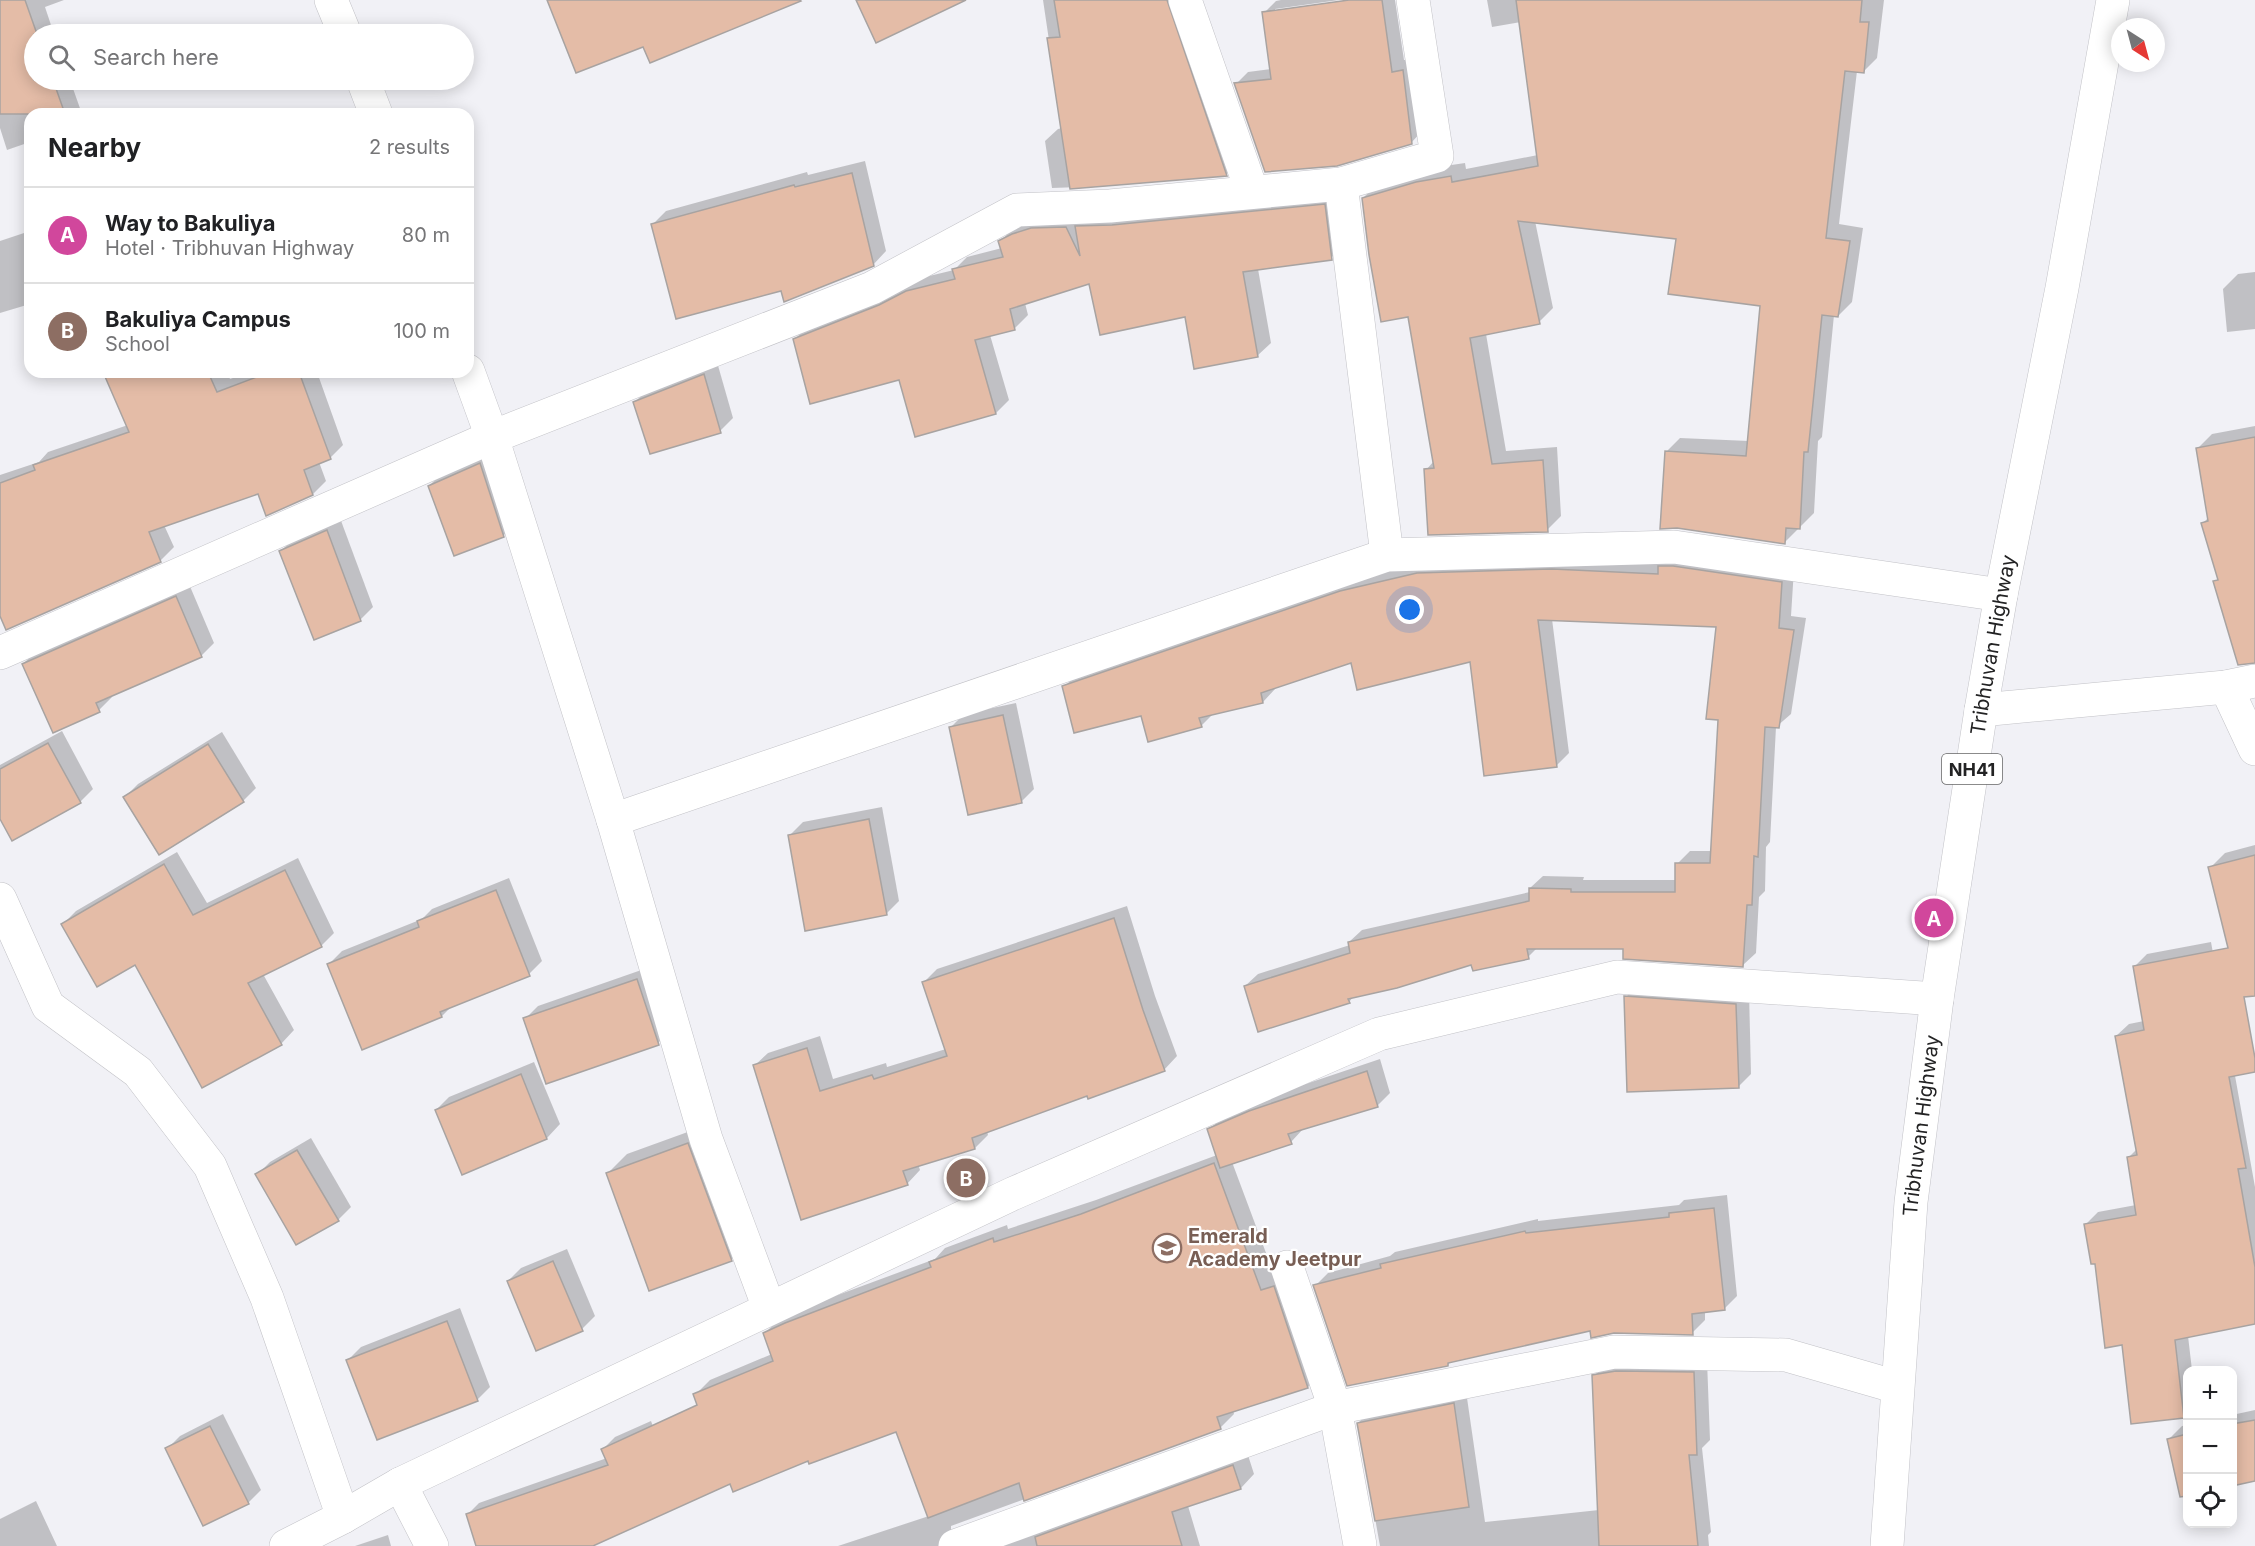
<!DOCTYPE html>
<meta charset="utf-8">
<style>
:root{--surface:#fff;--page:#f6f6f6;--text:#202124;--muted:#757577;--line:#e0e0e0;--accent:#d93025}
body{margin:0;font-family:Inter,sans-serif;background:var(--page);color:var(--text)}
.controls{position:absolute;right:18px;bottom:18px;display:grid;overflow:hidden;border-radius:12px;box-shadow:0 3px 15px #0003}
.controls button{width:54px;height:54px;display:grid;place-items:center;padding:0;border:0;border-bottom:2px solid var(--line);background:var(--surface);color:var(--text);font:30px sans-serif}
.compass{position:absolute;left:2111px;top:18px;width:54px;height:54px;border-radius:50%;background:var(--surface);box-shadow:0 3px 15px #0003;rotate:144deg}
.you{position:absolute;left:1410px;top:610px;width:21px;height:21px;margin:-15px;border:4px solid #fff;border-radius:50%;background:#1a73e8;box-shadow:0 0 0 9px #1a73e833}
.badge{display:grid;place-items:center;width:39px;height:39px;border-radius:50%;background:var(--accent);color:#fff;font-size:20px;font-weight:700}
.pin{position:absolute;translate:-50% -50%;border:3px solid #fff;box-shadow:0 2px 6px #0006}
.list{margin:0;padding:0;list-style:none}
h2{display:flex;justify-content:space-between;align-items:center;height:78px;margin:0;padding:0 24px;font-size:26px}
h2 small{font-size:20px;font-weight:400;color:var(--muted)}
.list li{display:grid;grid-template-columns:39px 1fr auto;gap:18px;align-items:center;box-sizing:border-box;height:96px;padding:0 24px;border-top:2px solid var(--line)}
.list b{display:block;font-size:22px;white-space:nowrap}
.list p{margin:0;font-size:20px;white-space:nowrap;color:var(--muted)}
.list em{font-size:20px;font-style:normal;color:var(--muted)}
.icon{flex:none;width:33px;height:33px;fill:none;stroke:currentColor;stroke-width:2;stroke-linecap:round;stroke-linejoin:round}
.map{position:relative;flex:none;width:2255px;height:1546px;overflow:hidden}
.search{position:absolute;background:var(--surface);box-shadow:0 3px 15px #0003;left:24px;top:24px;width:450px;height:66px;display:flex;align-items:center;gap:15px;box-sizing:border-box;padding:0 21px;border-radius:33px;color:var(--muted);font-size:22px}
.panel{position:absolute;background:var(--surface);box-shadow:0 3px 15px #0003;left:24px;top:108px;width:450px;height:270px;border-radius:18px}
.map>svg:first-child{display:block}
.shadow{fill:#0003}
.building{fill:#e4bca7;stroke:#a8a3a1;stroke-width:1.5}
.lines{fill:none;stroke-linecap:round;stroke-linejoin:round}
.minor-casing{stroke:#c2c2c7;stroke-width:34}
.trunk-casing{stroke:#c2c2c7;stroke-width:34}
.minor{stroke:#fff;stroke-width:33}
.trunk{stroke:#fff;stroke-width:33}
.labels{text-anchor:middle;dominant-baseline:central;stroke-width:4.5;stroke-linejoin:round;paint-order:stroke}
.shield{fill:#fff;stroke:#656566;stroke-width:1.5}
.shield-label{font-size:18px;font-weight:bold;fill:#232324}
.street-label{font-size:20px;fill:#232324;stroke:#fff}
.education-label{font-size:20px;font-weight:bold;fill:#785e54;stroke:#fff;text-anchor:start}
</style>
<div class="map">
<svg width="2255" height="1546" viewBox="0 0 2255 1546">
<rect width="100%" height="100%" fill="#f1f1f6"/>
<g class="shadow">
<polygon points="0,0 64,0 45,7 54,34 34,34 34,80 70,80 82,114 30,114 30,142 7,150 0,128"/>
<polygon points="1043,0 1182,0 1238,162 1226,175 1109,186 1052,188 1045,141 1058,129 1062,128"/>
<polygon points="1281,0 1339,0 1275,9 1275,12 1360,0 1395,0 1404,60 1414,59 1423,130 1411,143 1236,84 1248,72 1271,69 1264,13 1276,1"/>
<polygon points="1487,0 1884,0 1877,58 1863,72 1857,71 1839,224 1863,228 1852,302 1838,316 1834,315 1822,437 1818,441 1814,513 1784,543 1666,452 1680,438 1749,441 1762,305 1678,237 1535,221 1553,308 1539,322 1486,334 1506,451 1557,447 1561,516 1547,530 1426,470 1434,461 1409,316 1363,198 1377,184 1431,168 1465,163 1466,169 1538,155 1521,22 1492,27"/>
<polygon points="865,161 886,251 873,265 782,289 653,224 666,211 807,172 808,175"/>
<polygon points="1337,192 1344,245 1331,258 1258,269 1271,343 1257,356 1186,315 1090,282 1025,303 1028,315 1014,329 990,335 1009,400 996,413 795,339 808,326 921,278 954,270 967,257 1002,248 1000,242 1013,228 1027,221"/>
<polygon points="30,231 30,304 0,313 0,241"/>
<polygon points="2255,272 2255,329 2227,332 2223,289 2238,274"/>
<polygon points="717,362 733,418 720,431 635,402 648,389"/>
<polygon points="105,372 227,372 230,379 250,372 317,372 343,445 330,458 319,462 326,481 313,494 267,514 259,493 164,525 174,547 161,560 7,628 0,613 0,475 39,462 48,452 128,425"/>
<polygon points="2255,426 2255,662 2215,582 2219,578 2203,523 2209,517 2197,449 2212,434"/>
<polygon points="494,451 516,523 503,536 429,486 442,473"/>
<polygon points="340,518 373,607 360,620 281,551 294,538"/>
<polygon points="1566,557 1794,569 1791,616 1806,618 1791,714 1776,727 1770,842 1766,847 1765,891 1759,897 1756,953 1743,965 1625,947 1538,947 1528,957 1472,963 1354,996 1349,1002 1245,986 1258,974 1350,945 1349,942 1362,930 1530,892 1530,888 1543,876 1584,877 1583,880 1676,880 1677,864 1690,851 1712,851 1719,719 1718,626 1552,619 1569,753 1556,766 1472,660 1352,661 1275,686 1275,689 1263,702 1213,714 1201,726 1142,714 1064,687 1077,674 1354,579 1431,561"/>
<polygon points="189,584 214,643 201,656 111,695 112,697 99,710 23,664 36,651"/>
<polygon points="1016,703 1034,789 1021,802 951,727 964,714"/>
<polygon points="62,731 93,789 80,802 0,816 0,765"/>
<polygon points="222,732 256,788 243,801 125,797 138,784"/>
<polygon points="882,807 899,901 886,914 790,835 803,822"/>
<polygon points="2255,845 2255,943 2210,868 2225,853"/>
<polygon points="177,852 207,903 298,858 334,933 321,946 263,974 294,1030 281,1044 63,924 76,911"/>
<polygon points="509,878 542,961 529,974 453,1005 442,1016 329,964 342,951 422,919 432,909"/>
<polygon points="1127,906 1155,996 1177,1056 1164,1070 1087,1094 987,1131 988,1135 975,1148 918,1164 920,1170 907,1184 754,1066 768,1053 820,1036 833,1079 886,1063 887,1067 946,1049 924,982 937,969"/>
<polygon points="2211,942 2255,1187 2255,1322 2188,1336 2192,1370 2188,1370 2188,1412 2183,1417 2124,1344 2096,1262 2086,1224 2098,1212 2136,1205 2129,1157 2137,1149 2116,1036 2129,1024 2144,1021 2134,967 2147,954"/>
<polygon points="650,967 671,1030 658,1043 525,1019 538,1006"/>
<polygon points="1639,984 1749,991 1751,1074 1738,1087 1626,997"/>
<polygon points="1380,1059 1390,1093 1377,1106 1304,1128 1291,1142 1232,1162 1275,1277 1321,1373 1308,1387 1233,1410 1234,1414 1220,1428 951,1526 951,1539 956,1546 838,1546 929,1516 897,1430 696,1394 710,1380 772,1354 765,1333 779,1319 800,1309 935,1259 945,1248 1007,1225 1008,1229 1096,1200 1217,1155 1209,1130 1222,1117 1264,1098"/>
<polygon points="534,1062 560,1124 547,1138 463,1173 436,1110 449,1097"/>
<polygon points="707,1125 750,1241 731,1260 608,1173 627,1154"/>
<polygon points="311,1138 351,1207 338,1220 257,1175 270,1162"/>
<polygon points="1727,1195 1737,1296 1724,1309 1705,1311 1705,1320 1692,1333 1592,1329 1451,1361 1448,1365 1315,1286 1328,1273 1390,1256 1395,1252 1538,1219 1538,1221 1679,1205 1684,1200"/>
<polygon points="567,1249 595,1316 582,1329 508,1281 521,1268"/>
<polygon points="460,1308 490,1387 477,1400 348,1360 361,1347"/>
<polygon points="1707,1360 1710,1440 1702,1448 1711,1532 1708,1535 1709,1546 1380,1546 1358,1423 1371,1410 1466,1391 1485,1522 1599,1510 1594,1376 1607,1363"/>
<polygon points="2255,1410 2255,1479 2232,1484 2232,1415"/>
<polygon points="223,1414 261,1490 248,1503 167,1449 180,1436"/>
<polygon points="651,1421 680,1499 593,1544 594,1546 478,1546 467,1515 479,1503 607,1458 603,1449 615,1437"/>
<polygon points="2188,1425 2188,1494 2181,1495 2169,1439 2182,1426"/>
<polygon points="1247,1452 1254,1474 1241,1488 1188,1506 1200,1546 989,1546"/>
<polygon points="36,1501 57,1546 0,1546 0,1519"/>
<polygon points="388,1535 391,1546 355,1546"/>
</g>
<g class="building">
<polygon points="0,0 25,0 37,34 34,34 34,80 53,80 65,114 0,114"/>
<polygon points="547,0 800,0 801,1 650,63 643,47 576,73"/>
<polygon points="856,0 966,0 876,43"/>
<polygon points="1054,0 1167,0 1227,176 1070,189 1047,38 1060,37"/>
<polygon points="1349,0 1382,0 1392,72 1403,70 1412,144 1337,166 1265,172 1234,83 1271,79 1262,12"/>
<polygon points="1516,0 1862,0 1860,22 1869,22 1864,73 1845,71 1826,238 1850,241 1838,317 1822,315 1808,452 1804,452 1800,529 1786,528 1785,544 1677,528 1660,529 1665,451 1746,456 1760,306 1668,294 1676,239 1518,221 1540,324 1470,338 1492,464 1543,460 1548,532 1428,535 1424,469 1434,468 1408,317 1381,322 1369,255 1362,198 1416,182 1451,176 1452,182 1538,166"/>
<polygon points="852,173 874,266 784,302 781,291 676,319 651,224 794,185 795,187"/>
<polygon points="1325,204 1332,260 1243,272 1258,357 1194,369 1185,317 1100,335 1089,284 1010,309 1015,330 975,340 996,414 915,437 899,380 810,404 793,339 879,305 906,291 955,279 952,269 1003,257 998,241 1012,234 1031,228 1066,227 1080,256 1075,226 1112,225"/>
<polygon points="103,372 208,372 217,392 270,372 299,372 331,459 304,470 313,495 266,516 258,494 149,532 161,562 6,630 0,616 0,483 35,470 33,465 129,432"/>
<polygon points="704,374 721,433 650,454 633,402"/>
<polygon points="2255,437 2255,663 2238,665 2213,581 2218,580 2201,523 2208,521 2196,448"/>
<polygon points="480,463 504,537 454,556 428,486"/>
<polygon points="327,530 361,621 314,640 279,551"/>
<polygon points="1658,566 1673,566 1782,582 1779,628 1794,630 1779,728 1765,727 1758,857 1754,856 1752,905 1747,905 1743,967 1623,959 1623,949 1527,949 1529,959 1473,971 1471,965 1397,988 1348,999 1350,1003 1258,1032 1244,986 1350,953 1348,942 1529,901 1529,888 1571,889 1571,892 1675,892 1675,863 1710,863 1718,720 1706,719 1716,627 1538,620 1557,767 1484,776 1470,662 1357,690 1351,663 1261,693 1263,703 1199,718 1202,727 1148,742 1141,716 1074,733 1062,686 1340,591 1417,573 1552,569 1658,574"/>
<polygon points="176,596 202,657 96,703 100,712 53,733 22,664"/>
<polygon points="1003,715 1022,803 968,815 949,727"/>
<polygon points="48,743 81,803 12,841 0,819 0,769"/>
<polygon points="208,744 244,802 159,855 123,797"/>
<polygon points="869,819 887,915 805,931 788,835"/>
<polygon points="2255,855 2255,996 2244,997 2255,1058 2255,1072 2229,1077 2246,1168 2238,1169 2255,1267 2255,1324 2175,1340 2184,1418 2131,1424 2122,1345 2105,1348 2095,1264 2091,1264 2084,1224 2136,1215 2127,1157 2137,1155 2115,1036 2144,1030 2133,966 2228,948 2208,867"/>
<polygon points="164,864 193,915 285,870 322,947 248,983 282,1045 202,1088 135,965 97,987 61,924"/>
<polygon points="496,890 530,976 440,1012 442,1017 362,1050 327,964 419,927 417,921"/>
<polygon points="1114,918 1143,1010 1165,1071 1088,1099 1087,1096 972,1138 975,1149 903,1171 908,1185 801,1220 753,1065 807,1048 820,1091 872,1075 874,1079 947,1056 922,982"/>
<polygon points="637,979 659,1045 546,1084 523,1018"/>
<polygon points="1624,996 1736,1004 1739,1088 1627,1092"/>
<polygon points="1367,1071 1378,1107 1288,1134 1292,1144 1220,1168 1207,1129 1249,1111"/>
<polygon points="521,1074 547,1139 462,1175 435,1110"/>
<polygon points="688,1143 732,1261 649,1291 606,1173"/>
<polygon points="297,1150 339,1221 296,1245 255,1174"/>
<polygon points="1214,1163 1261,1290 1274,1286 1308,1388 1217,1417 1221,1429 1024,1501 1019,1483 928,1518 896,1432 809,1464 808,1461 733,1492 730,1484 593,1546 476,1546 466,1514 608,1465 601,1449 697,1405 693,1394 773,1361 763,1333 785,1323 931,1267 929,1262 993,1238 994,1242 1081,1214"/>
<polygon points="1714,1208 1725,1310 1692,1314 1693,1335 1614,1333 1591,1338 1590,1331 1448,1363 1448,1366 1347,1386 1313,1285 1381,1268 1380,1264 1525,1231 1526,1233 1669,1217 1669,1213"/>
<polygon points="553,1261 583,1331 536,1351 507,1281"/>
<polygon points="447,1321 478,1401 377,1440 346,1360"/>
<polygon points="1616,1371 1694,1372 1697,1455 1689,1455 1698,1546 1599,1546 1592,1375"/>
<polygon points="1454,1403 1469,1507 1375,1521 1357,1423"/>
<polygon points="2255,1420 2255,1481 2232,1486 2232,1424"/>
<polygon points="210,1426 249,1504 203,1526 165,1448"/>
<polygon points="2187,1434 2187,1496 2180,1497 2167,1439"/>
<polygon points="1233,1465 1241,1489 1172,1512 1182,1546 1037,1546 1035,1537"/>
</g>
<g class="lines">
<g class="minor-casing">
<g id="minor">
<polyline points="331,0 345,34"/>
<polyline points="1185,0 1252,192"/>
<polyline points="363,80 376,114"/>
<polyline points="1341,184 1387,555"/>
<polyline points="468,371 492,437 613,820 706,1139 769,1308"/>
<polyline points="0,653 492,437 872,288 1017,210 1110,206 1341,184 1437,156 1413,0"/>
<polyline points="2226,687 2255,749"/>
<polyline points="1981,710 2226,687 2255,681"/>
<polyline points="613,820 1387,555 1674,547 2001,595"/>
<polyline points="0,899 48,1006 138,1072 210,1166 267,1298 343,1517"/>
<polyline points="1287,1267 1335,1408 1360,1545"/>
<polyline points="400,1484 432,1546"/>
<polyline points="286,1546 343,1517 400,1484 1012,1194 1379,1034 1617,977 1937,999"/>
<polyline points="955,1546 1335,1408 1614,1352 1786,1355 1897,1387"/>
</g>
</g>
<g class="trunk-casing">
<g id="trunk">
<path id="s1" d="M1887,1546L1911,1202L1937,999L1981,710L2001,595L2062,288L2113,0"/>
</g>
</g>
<use href="#minor" class="minor"/>
<use href="#trunk" class="trunk"/>
</g>
<defs>
<g id="school-ring" transform="scale(1.5)"><circle r="9.5" fill="#fff" stroke="#8d6e63" stroke-width="1.5"/><path d="M0-5L7-2L0 1L-7-2ZM-4 1L0 2.5L4 1V4Q0 6-4 4Z" fill="#8d6e63"/></g>
</defs>
<g fill-rule="evenodd">
<use href="#school-ring" x="1167" y="1248"/>
</g>
<g class="labels">
<rect class="shield" x="1942" y="754" width="60" height="30" rx="4.5"/>
<g class="shield-label">
<text x="1972" y="769">NH41</text>
</g>
<g class="street-label">
<text stroke="none"><textPath href="#s1" startOffset="908">Tribhuvan Highway</textPath></text>
<text stroke="none"><textPath href="#s1" startOffset="422">Tribhuvan Highway</textPath></text>
</g>
<g class="education-label">
<text x="1188" y="1236">Emerald<tspan x="1188" dy="23">Academy Jeetpur</tspan></text>
</g>
</g>
</svg>
<div class="controls">
<button>+</button>
<button>−</button>
<button><svg class="icon" aria-label="locate" viewBox="0 0 24 24"><circle cx="12" cy="12" r="6"/><path d="M12 2v4M12 18v4M2 12h4M18 12h4"/></svg></button>
</div>
<svg class="compass" viewBox="-18 -18 36 36"><path d="M0-13l5 13h-10z" fill="#e53935"/><path d="M0 13l5-13h-10z" fill="#757577"/></svg>
<div class="you"></div>
<div class="pin badge" style="left:1934px;top:918px;background:#d1479c">A</div>
<div class="pin badge" style="left:966px;top:1178px;background:#8d6e63">B</div>
<div class="search"><svg class="icon" aria-label="search" viewBox="0 0 24 24"><circle cx="10" cy="10" r="6"/><path d="M15 15l6 6"/></svg>Search here</div>
<section class="panel">
<h2>Nearby<small>2 results</small></h2>
<ul class="list">
<li><span class="badge" style="background:#d1479c">A</span><div><b>Way to Bakuliya</b><p>Hotel · Tribhuvan Highway</p></div><em>80 m</em></li>
<li><span class="badge" style="background:#8d6e63">B</span><div><b>Bakuliya Campus</b><p>School</p></div><em>100 m</em></li>
</ul>
</section>
</div>
